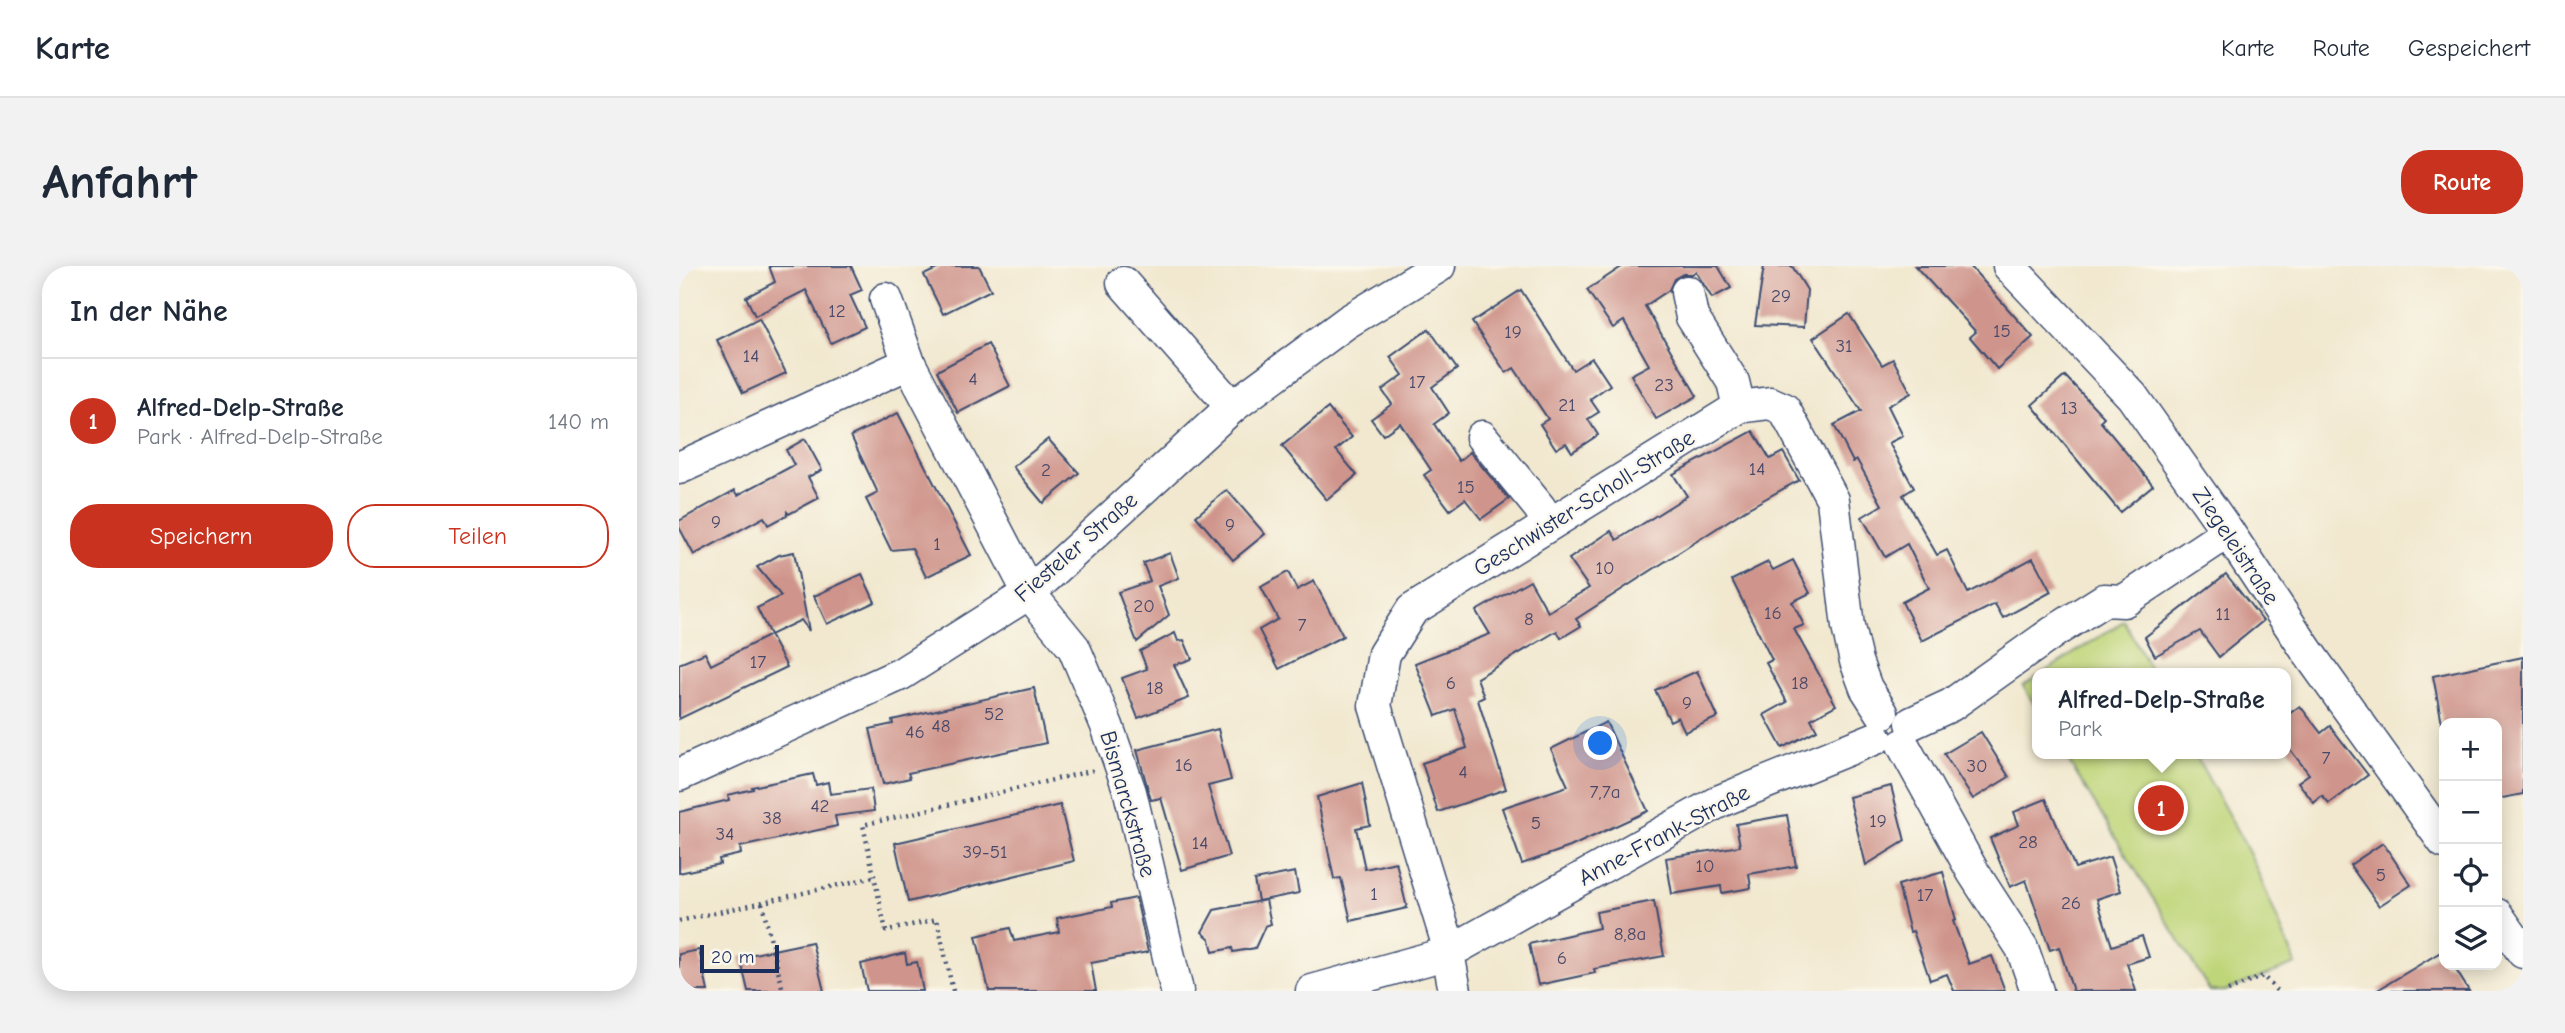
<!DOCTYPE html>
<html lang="de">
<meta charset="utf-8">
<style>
:root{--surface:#fff;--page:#f2f2f3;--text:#1f2937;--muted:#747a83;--line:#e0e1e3;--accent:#c8321e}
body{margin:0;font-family:"Comic Neue",sans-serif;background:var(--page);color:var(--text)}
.controls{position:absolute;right:21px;bottom:21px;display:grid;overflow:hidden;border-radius:14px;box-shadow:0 4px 18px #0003}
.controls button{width:63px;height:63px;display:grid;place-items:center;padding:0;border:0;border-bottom:2px solid var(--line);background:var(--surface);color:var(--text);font:35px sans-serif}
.scale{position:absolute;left:21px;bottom:18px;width:79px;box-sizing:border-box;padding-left:7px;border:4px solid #1b2f5e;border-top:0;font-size:19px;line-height:24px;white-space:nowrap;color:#1b2f5e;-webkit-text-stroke:5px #fbf7ec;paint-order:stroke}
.you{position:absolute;left:922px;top:478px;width:24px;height:24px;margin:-18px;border:5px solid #fff;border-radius:50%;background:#1a73e8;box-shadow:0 0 0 10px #1a73e833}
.badge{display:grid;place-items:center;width:46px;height:46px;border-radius:50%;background:var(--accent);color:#fff;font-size:23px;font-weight:700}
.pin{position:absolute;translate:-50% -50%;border:4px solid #fff;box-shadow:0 2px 7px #0006}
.popup{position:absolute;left:1353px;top:402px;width:259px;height:91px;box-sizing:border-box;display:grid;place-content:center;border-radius:14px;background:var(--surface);filter:drop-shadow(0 2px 5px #0005);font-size:23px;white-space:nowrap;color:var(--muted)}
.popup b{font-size:26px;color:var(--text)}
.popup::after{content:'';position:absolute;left:50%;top:100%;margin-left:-14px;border:14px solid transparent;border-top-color:var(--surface)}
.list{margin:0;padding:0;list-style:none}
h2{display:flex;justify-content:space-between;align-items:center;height:91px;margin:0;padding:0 28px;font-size:30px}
h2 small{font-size:23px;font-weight:400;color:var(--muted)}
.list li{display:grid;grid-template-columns:46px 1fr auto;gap:21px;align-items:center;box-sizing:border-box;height:126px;padding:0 28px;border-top:2px solid var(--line)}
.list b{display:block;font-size:26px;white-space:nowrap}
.list p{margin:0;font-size:23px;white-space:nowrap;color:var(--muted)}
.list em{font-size:23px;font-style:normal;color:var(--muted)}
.actions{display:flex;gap:14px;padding:21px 28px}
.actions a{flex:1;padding:16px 0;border:2px solid var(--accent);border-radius:28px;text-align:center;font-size:24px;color:var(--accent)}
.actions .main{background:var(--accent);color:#fff}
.icon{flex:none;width:38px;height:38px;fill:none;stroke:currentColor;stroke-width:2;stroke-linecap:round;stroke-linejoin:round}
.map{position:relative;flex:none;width:1844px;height:725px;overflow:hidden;border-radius:28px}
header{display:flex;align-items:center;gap:42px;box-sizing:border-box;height:98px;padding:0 35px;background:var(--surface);border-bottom:2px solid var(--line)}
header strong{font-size:33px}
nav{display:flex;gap:38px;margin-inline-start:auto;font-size:24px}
.intro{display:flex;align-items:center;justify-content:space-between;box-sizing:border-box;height:168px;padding:0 42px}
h1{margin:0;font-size:49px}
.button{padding:18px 32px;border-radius:28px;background:var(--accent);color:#fff;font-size:24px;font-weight:700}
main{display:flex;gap:42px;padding:0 42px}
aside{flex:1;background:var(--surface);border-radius:28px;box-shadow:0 4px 18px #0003}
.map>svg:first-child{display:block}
.green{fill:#bfd579;stroke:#6d826c;stroke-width:2}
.building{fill:#cf948b}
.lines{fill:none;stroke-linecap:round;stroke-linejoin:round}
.minor-casing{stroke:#3b4b6f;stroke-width:35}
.path{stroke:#3b4b6f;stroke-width:4.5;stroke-dasharray:2 5;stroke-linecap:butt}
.minor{stroke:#fff;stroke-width:32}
.labels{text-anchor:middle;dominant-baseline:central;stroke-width:5;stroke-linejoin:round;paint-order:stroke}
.number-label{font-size:19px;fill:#484869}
.street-label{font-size:23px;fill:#1b2f5e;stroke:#fbf7ec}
</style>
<header>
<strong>Karte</strong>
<nav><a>Karte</a><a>Route</a><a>Gespeichert</a></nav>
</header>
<div class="intro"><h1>Anfahrt</h1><a class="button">Route</a></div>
<main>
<aside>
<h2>In der Nähe<small></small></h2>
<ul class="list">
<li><span class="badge">1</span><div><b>Alfred-Delp-Straße</b><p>Park · Alfred-Delp-Straße</p></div><em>140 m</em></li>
</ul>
<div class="actions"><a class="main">Speichern</a><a>Teilen</a></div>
</aside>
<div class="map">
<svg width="1844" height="725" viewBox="0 0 1844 725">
<rect width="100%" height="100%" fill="#fbf7ec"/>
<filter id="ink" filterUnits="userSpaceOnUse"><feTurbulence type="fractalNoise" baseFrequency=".0143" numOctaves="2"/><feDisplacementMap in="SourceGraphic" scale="14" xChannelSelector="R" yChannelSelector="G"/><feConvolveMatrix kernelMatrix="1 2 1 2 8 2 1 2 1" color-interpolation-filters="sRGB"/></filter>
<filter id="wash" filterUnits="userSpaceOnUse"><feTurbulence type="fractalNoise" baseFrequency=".00686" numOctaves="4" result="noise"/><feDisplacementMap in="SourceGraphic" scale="28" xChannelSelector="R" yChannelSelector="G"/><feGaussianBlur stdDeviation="1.57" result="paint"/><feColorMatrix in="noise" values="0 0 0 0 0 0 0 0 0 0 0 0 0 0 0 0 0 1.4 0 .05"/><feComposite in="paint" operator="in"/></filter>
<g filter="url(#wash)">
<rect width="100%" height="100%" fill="#f1e8cf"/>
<g class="green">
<polygon points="1445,355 1473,407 1364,407"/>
<polygon points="1358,411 1358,443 1344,420"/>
<polygon points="1385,488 1516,488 1572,590 1617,698 1546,725 1531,725"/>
</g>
<g id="blocks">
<g class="building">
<polygon points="90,0 172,0 183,24 171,29 186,61 152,77 127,24 76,50 67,31 96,16"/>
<polygon points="264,0 300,0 312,24 264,48 245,9"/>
<polygon points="944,0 1039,0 1052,22 1033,32 1017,6 1013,8 1004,8 995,13 990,24 966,40 1018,130 977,153 952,109 970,99 945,55 934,62 908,24"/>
<polygon points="1085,0 1113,0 1128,24 1125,61 1076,59"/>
<polygon points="1236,0 1291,0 1354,71 1318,103 1291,71 1297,66"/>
<polygon points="842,24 894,104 913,92 931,119 911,133 920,146 909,153 919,169 893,186 887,177 877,183 861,158 869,153 835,102 827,107 793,56"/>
<polygon points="1170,48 1203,99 1214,93 1232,127 1209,140 1224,170 1210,177 1235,222 1224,229 1258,289 1268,284 1289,327 1354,292 1372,326 1324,352 1316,338 1243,375 1223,336 1250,322 1228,278 1206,291 1183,251 1203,239 1178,194 1174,196 1155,159 1182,145 1134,72"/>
<polygon points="80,53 107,107 64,127 38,74"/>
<polygon points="750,63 778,103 753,121 770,147 755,158 780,195 791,186 830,233 802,253 786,233 771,244 745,209 752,204 721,157 704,169 692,153 713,138 703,124 724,109 711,91"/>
<polygon points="309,78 331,120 279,147 258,105"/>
<polygon points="1386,110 1425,151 1421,155 1474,219 1441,246 1353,139"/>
<polygon points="649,142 673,171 657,184 678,209 648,234 603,180"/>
<polygon points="219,147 292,289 247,311 233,282 212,284 187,233 199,227 172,170"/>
<polygon points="1074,165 1091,193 1104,186 1120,214 1066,244 897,353 902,360 882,372 878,365 798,412 805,431 799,434 827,523 759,546 743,497 788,482 776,443 757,450 736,397 811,368 797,345 851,314 869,346 910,322 890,293 932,265 938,274 1008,230 994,208"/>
<polygon points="126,173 143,204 129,211 140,232 110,248 108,246 108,249 89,259 85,251 15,289 0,261 0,255 56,224 59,229 115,199 107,184"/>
<polygon points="369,173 400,207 364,237 334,201"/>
<polygon points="548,224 586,268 554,294 517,250"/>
<polygon points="115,286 130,365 122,354 91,369 78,342 102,330 78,301 100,289"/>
<polygon points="491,287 500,312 479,320 490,349 458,376 439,326 471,315 464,297"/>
<polygon points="1114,294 1131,327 1113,336 1125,359 1115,363 1157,439 1132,453 1138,464 1103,482 1085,449 1108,436 1087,397 1093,394 1053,314 1089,296 1094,304"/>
<polygon points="609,306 618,324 635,315 664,370 600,403 580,364 599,353 582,321"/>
<polygon points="183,308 196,336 148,358 135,330"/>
<polygon points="1547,308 1584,355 1540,391 1521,365 1476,390 1466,371"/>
<polygon points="496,367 499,375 505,374 513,393 495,399 510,432 459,452 443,412 468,403 461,385"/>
<polygon points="91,369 108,401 0,453 0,398 26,387 32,399"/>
<polygon points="1844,391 1844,528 1818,533 1818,457 1763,457 1754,410"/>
<polygon points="1018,405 1039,451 1006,466 999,451 991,455 976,424"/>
<polygon points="355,422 367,477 229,507 231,512 204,518 191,463 214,458 213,454"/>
<polygon points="1621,440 1642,467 1651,460 1689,509 1650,538 1643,530 1635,537 1619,516 1630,508 1606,477 1606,451"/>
<polygon points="927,456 969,545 891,581 843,598 823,542 889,520 872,483"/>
<polygon points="539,463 552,514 529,520 550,590 503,604 482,532 472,534 458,484"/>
<polygon points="1302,466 1330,511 1294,533 1265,488"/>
<polygon points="134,508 137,519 149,516 151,528 192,523 195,545 156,550 158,560 61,581 62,588 40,593 41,598 0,607 0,546 50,534 49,529 74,523 73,521"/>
<polygon points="683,517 691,559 677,562 686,603 717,596 728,642 672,655 662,612 655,613 638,531"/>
<polygon points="1212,520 1226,575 1187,599 1170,531"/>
<polygon points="1367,533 1396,602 1431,591 1442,625 1418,633 1433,680 1463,670 1470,691 1448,698 1457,725 1394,725 1380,681 1371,684 1347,614 1331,621 1311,572 1340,559 1335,546"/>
<polygon points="381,539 395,595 229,636 216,577"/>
<polygon points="1108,549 1117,600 1070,608 1072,622 1043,627 1042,620 993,628 987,592 1061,580 1057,558"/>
<polygon points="1704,577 1732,619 1700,640 1671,599"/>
<polygon points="616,606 620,627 579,635 575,614"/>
<polygon points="1264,606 1277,654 1274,655 1290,698 1313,690 1326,725 1275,725 1268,708 1251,714 1234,665 1231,666 1219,619"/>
<polygon points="457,632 469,686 412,697 417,725 310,725 297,670 331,662 335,675 380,666 378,652 433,641 432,637"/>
<polygon points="587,634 592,658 586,660 576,682 554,686 553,682 534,686 531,673 523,666 535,644"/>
<polygon points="975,635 985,690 915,703 916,707 859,719 850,678 920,662 917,646"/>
<polygon points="133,676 145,725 69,725 61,691"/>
<polygon points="20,684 29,725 0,725 0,688"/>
<polygon points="1765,684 1765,699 1774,699 1790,725 1697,725"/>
<polygon points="226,687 228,698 238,696 244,725 188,725 182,698"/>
</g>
</g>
</g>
<g filter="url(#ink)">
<use href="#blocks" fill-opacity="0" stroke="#3b4b6f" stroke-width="2"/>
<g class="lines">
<g class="minor-casing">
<g id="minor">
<polyline points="1330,0 1453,130 1549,266 1628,385 1765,576"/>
<polyline points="444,17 553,141"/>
<polyline points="1008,26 1013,51 1054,116 1060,141"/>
<polyline points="207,33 230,97 350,327 395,382 428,460 451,526 498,725"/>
<polyline points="803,171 860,241 871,258"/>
<polyline points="0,202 230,97"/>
<polyline points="1233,457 1272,439 1376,365 1425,334 1445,335 1549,266"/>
<polyline points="1224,479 1294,606 1343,682 1358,725"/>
<polyline points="0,509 222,408 350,327 553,141 668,56 760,0"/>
<polyline points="1818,649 1844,686"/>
<polyline points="768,675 696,440 705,388 733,344 1060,141 1091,137 1105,143 1154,234 1169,361 1177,395 1187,422 1203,447"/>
<polyline points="781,680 1041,535 1197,472"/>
<polyline points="771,698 776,725"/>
<polyline points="633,725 759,690"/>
</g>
</g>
<g class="path">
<polyline points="83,637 104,725"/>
<polyline points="0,655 195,611"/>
<polyline points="274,725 258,653 207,665 184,559 416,504"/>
<polyline points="1549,725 1584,710 1598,725"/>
</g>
<use href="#minor" class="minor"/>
</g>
</g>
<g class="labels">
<g class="number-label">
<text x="1102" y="30">29</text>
<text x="158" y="45">12</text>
<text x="1323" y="65">15</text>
<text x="834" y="66">19</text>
<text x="1165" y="80">31</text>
<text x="72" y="90">14</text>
<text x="294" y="113">4</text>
<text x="738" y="116">17</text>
<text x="985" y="119">23</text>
<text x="888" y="139">21</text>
<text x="1390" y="142">13</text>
<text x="1078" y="203">14</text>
<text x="367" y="204">2</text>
<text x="787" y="221">15</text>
<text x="37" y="256">9</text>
<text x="551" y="259">9</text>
<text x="258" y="278">1</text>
<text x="926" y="302">10</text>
<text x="465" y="340">20</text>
<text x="1094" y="347">16</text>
<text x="1544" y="348">11</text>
<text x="850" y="353">8</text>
<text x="623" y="359">7</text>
<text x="79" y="396">17</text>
<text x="772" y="417">6</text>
<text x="1121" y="417">18</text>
<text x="476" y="422">18</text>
<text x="1008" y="437">9</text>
<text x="315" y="448">52</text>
<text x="262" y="460">48</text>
<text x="236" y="466">46</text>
<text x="1647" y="492">7</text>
<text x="505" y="499">16</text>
<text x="1298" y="500">30</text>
<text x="784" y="506">4</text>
<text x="926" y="526">7,7a</text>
<text x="141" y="540">42</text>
<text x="93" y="552">38</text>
<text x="1199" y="555">19</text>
<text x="857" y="557">5</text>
<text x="46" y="568">34</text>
<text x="1349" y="576">28</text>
<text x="521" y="577">14</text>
<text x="306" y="586">39-51</text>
<text x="1026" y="600">10</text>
<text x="1702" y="609">5</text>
<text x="695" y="628">1</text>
<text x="1246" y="629">17</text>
<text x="1392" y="637">26</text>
<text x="951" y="668">8,8a</text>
<text x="883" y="692">6</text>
</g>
<g class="street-label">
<text transform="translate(905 237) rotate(-32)">Geschwister-Scholl-Straße</text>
<text transform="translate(1557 280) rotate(56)">Ziegeleistraße</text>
<text transform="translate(397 281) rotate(-41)">Fiesteler Straße</text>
<text transform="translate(449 538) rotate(74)">Bismarckstraße</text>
<text transform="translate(985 569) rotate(-28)">Anne-Frank-Straße</text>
</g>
</g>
</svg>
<div class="controls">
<button>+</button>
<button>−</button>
<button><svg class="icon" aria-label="locate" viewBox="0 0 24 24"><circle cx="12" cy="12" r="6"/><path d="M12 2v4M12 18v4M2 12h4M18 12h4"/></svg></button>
<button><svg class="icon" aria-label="layers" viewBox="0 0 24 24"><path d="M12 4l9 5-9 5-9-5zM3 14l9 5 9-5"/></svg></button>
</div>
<div class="scale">20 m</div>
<div class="you"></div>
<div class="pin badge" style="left:1482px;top:542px">1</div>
<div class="popup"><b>Alfred-Delp-Straße</b>Park</div>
</div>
</main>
